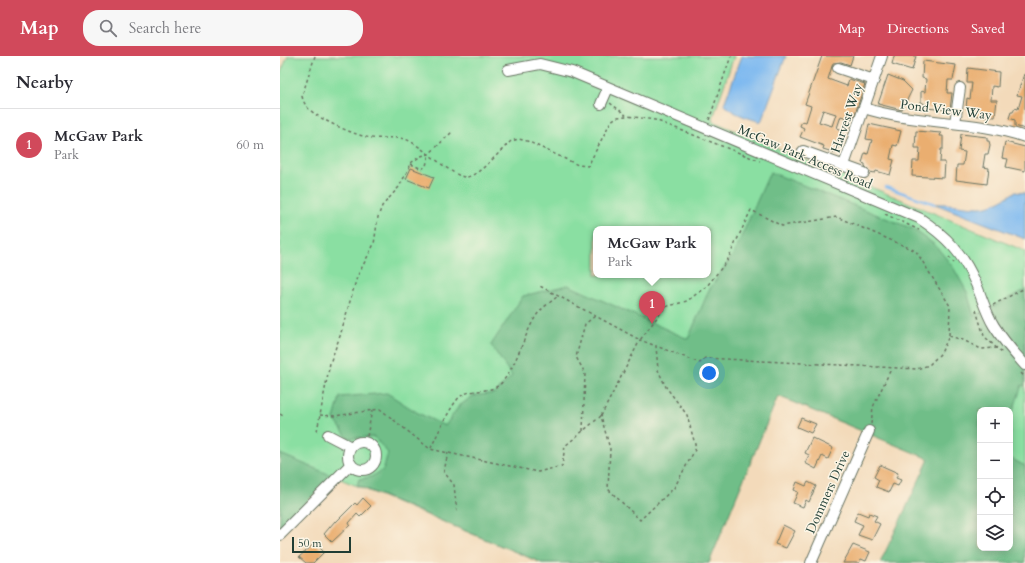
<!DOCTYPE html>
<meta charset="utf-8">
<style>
:root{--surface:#fff;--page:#f7f7f7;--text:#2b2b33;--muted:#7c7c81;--line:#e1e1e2;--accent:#d1495b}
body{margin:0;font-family:Cardo,serif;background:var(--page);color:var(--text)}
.controls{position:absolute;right:12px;bottom:12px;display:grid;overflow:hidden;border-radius:8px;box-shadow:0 2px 10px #0003}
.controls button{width:36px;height:36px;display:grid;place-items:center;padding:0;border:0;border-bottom:1px solid var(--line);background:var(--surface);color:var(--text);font:20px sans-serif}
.scale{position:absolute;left:12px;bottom:10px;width:59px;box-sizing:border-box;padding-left:4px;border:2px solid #1f3d34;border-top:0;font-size:11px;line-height:14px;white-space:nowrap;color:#1f3d34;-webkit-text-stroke:3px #fcf5e5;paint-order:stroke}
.you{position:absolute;left:429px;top:317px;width:14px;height:14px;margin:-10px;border:3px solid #fff;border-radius:50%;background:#1a73e8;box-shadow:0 0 0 6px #1a73e833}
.badge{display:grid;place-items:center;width:26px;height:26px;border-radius:50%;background:var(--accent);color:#fff;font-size:13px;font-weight:700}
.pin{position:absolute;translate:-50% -33px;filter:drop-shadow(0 1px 2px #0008)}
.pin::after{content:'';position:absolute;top:21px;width:14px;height:12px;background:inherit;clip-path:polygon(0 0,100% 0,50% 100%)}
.popup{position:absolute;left:313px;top:170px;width:118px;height:52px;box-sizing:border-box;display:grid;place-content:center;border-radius:8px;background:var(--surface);filter:drop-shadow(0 1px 3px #0005);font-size:13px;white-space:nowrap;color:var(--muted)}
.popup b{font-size:15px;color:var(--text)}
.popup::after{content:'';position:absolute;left:50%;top:100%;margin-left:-8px;border:8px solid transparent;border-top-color:var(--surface)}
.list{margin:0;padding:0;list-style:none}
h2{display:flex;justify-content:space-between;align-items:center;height:52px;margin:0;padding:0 16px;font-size:17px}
h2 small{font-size:13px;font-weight:400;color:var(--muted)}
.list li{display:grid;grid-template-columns:26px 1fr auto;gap:12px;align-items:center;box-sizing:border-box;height:72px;padding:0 16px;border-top:1px solid var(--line)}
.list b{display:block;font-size:15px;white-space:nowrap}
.list p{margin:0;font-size:13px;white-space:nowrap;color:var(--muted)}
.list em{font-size:13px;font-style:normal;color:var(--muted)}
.icon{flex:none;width:22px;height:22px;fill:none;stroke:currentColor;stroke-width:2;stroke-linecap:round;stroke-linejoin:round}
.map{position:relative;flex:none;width:745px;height:507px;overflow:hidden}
header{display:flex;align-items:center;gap:24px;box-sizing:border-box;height:56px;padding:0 20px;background:var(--accent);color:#fff}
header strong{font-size:19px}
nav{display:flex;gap:22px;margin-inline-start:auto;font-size:14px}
.search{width:280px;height:36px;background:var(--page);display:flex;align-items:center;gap:10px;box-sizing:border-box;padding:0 14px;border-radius:16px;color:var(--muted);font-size:15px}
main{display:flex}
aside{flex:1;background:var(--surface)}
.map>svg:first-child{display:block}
.green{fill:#8adfa2;stroke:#548e6b;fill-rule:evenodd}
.forest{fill:#6fbe88;stroke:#477e5e}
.water{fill:#7eb9f0;stroke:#4e7b92}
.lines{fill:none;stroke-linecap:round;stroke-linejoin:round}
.stream{stroke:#7eb9f0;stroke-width:2.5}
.building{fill:#eaae6f;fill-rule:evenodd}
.minor-casing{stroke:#697463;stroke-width:12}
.path{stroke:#697463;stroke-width:1.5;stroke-dasharray:3 3;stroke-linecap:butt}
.minor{stroke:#fff;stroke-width:10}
.labels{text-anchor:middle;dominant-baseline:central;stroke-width:3;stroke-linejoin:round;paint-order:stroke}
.street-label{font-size:13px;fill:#1f3d34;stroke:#fcf5e5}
</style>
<header>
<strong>Map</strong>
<div class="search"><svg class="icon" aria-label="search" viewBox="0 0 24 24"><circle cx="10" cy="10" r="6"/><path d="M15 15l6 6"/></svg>Search here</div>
<nav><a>Map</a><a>Directions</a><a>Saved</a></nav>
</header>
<main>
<aside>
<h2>Nearby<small></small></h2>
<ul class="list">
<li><span class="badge">1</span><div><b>McGaw Park</b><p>Park</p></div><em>60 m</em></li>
</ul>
</aside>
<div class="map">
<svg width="745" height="507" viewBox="0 0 745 507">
<rect width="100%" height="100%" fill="#fcf5e5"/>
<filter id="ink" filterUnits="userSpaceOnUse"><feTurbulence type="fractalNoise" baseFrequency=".025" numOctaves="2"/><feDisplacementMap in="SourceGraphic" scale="8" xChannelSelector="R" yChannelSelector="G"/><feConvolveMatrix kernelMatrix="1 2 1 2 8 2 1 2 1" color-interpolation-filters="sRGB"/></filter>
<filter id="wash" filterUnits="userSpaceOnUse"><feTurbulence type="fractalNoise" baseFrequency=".012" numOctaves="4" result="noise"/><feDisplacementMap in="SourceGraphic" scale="16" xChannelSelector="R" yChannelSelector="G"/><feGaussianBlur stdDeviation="0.9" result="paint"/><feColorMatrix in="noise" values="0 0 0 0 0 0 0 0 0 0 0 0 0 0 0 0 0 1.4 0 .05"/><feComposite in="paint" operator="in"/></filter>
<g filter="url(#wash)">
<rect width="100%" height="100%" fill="#f3daba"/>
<path class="green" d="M8,0H454L432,65L745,195V442L730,436V354H700V424L498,340L429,507H262L53,420L0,473V18ZM316,173H428V219H316Z"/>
<g class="forest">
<polygon points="490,116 633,173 655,189 673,211 687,236 694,260 745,234 745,330 742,329 730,364 730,354 700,354 700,492 730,492 730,402 745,410 745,507 600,507 649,403 498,340 429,507 262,507 77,429 79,423 91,421 103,414 108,397 94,381 68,382 54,363 60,341 107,337 138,357 165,370 179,350 193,340 215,337 232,320 211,289 243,240 288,229 408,283 429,234 454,197"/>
<polygon points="0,398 53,420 0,473"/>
</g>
<g class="water">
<path d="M462,0H506L481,66C469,62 452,58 444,48Z"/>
<path d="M735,136L745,137V183L655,148C671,147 685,151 700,151C712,151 725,142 735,136Z"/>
</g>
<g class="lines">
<polyline class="stream" points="606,131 655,148"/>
</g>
<g id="blocks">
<g class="building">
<path d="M542,0H573L570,9L561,6L553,7L548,23L567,30L569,23L585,28L573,64L561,60L557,72L563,74L560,83L563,84L561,91L558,90L556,97L543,93L544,90L520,81L524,72L520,70L522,65L526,66L531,50L525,48ZM543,54L556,58L552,70L539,66Z"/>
<polygon points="614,0 636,0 632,14 612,8"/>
<polygon points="643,5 676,9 673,24 668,24 667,37 672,37 670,54 645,52 645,48 641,46 641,35 645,36 646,23 642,22"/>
<polygon points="688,12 719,16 718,31 712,30 711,44 717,44 715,61 690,59 691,54 686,52 687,42 690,43 692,27 687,27"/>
<polygon points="744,18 745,18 745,73 735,70 735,64 729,62 731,56 733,56 735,52 738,53 742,40 737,39"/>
<polygon points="608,19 623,25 632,34 622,54 598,48"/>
<polygon points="589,68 621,75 617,90 613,89 610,103 614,104 610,119 596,115 595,117 590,116 585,110 585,108 582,107 585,97 588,98 592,84 586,83"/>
<polygon points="636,75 661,77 660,80 663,80 663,93 661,93 660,106 665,106 664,122 632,120 633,105 639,105 640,92 635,92"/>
<polygon points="681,78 707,81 707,85 709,85 710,89 708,98 705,98 703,111 709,112 707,128 676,124 677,109 683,109 685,96 679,95"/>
<polygon points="725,86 745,91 745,115 726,111 728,103 722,102"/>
<polygon points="131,112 154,121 149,132 126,123"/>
<polygon points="521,362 536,368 531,377 517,371"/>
<polygon points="532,382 553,392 548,403 542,400 536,413 525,407 529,399 525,397"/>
<polygon points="600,409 618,417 616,422 621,424 618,430 613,428 609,436 596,431 599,424 594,421"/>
<polygon points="517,426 526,430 528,426 536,430 529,446 526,444 523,451 513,447 518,436 514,434"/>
<polygon points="83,442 91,450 80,461 77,458 69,467 70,469 52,486 44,478 55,465 56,466 75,447 77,449"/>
<polygon points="578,456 588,460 589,457 597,460 594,465 600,468 592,484 578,479 583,469 574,465"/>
<polygon points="503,469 515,475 506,492 495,488"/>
<polygon points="35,487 44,496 33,507 26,507 19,501"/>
<polygon points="573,489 590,496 586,505 581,503 579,507 563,507"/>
</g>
</g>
</g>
<g filter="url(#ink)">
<use href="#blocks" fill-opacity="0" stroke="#697463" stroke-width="1"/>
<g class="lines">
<g class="minor-casing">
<g id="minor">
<polyline points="558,12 594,24"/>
<path d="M228,14L260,8L292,16L639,162C666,180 683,197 696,228C702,242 706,257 714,270C723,284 734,297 745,309"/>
<polyline points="321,48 328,32"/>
<path d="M584,52C636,69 693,63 745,81"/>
<polyline points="675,67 680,32"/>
<polyline points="523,95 584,117"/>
<polyline points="564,109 602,0"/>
<polyline points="48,379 71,391"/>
<circle cx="82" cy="400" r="14"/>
<polyline points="0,479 71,408"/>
<polyline points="531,507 589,375"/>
</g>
</g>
<g class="path">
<path d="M35,0L22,40C23,45 25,49 29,53C40,64 76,80 92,82C103,83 114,80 125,83C142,89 174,123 187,121C200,119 221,94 231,85L239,83L247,85L298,109L308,110L331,65L337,61L347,60L375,64L480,105"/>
<polyline points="330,47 346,59"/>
<polyline points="429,64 451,0"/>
<polyline points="131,108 142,113 146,110 149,98"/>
<polyline points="605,158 639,174"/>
<polyline points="669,201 674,207"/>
<polyline points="713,249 745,232"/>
<polyline points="696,254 704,280 723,298"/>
<polyline points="669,280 683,284 701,293 717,292"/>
<polyline points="741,317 745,321"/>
<polyline points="0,358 3,360"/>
<polyline points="40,359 55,360 100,353 150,393 258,416 282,410 285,390 321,360 330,393 328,433 360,464 394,432 416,392 407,359 386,331 378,314 376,290 420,307 425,302 637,313 649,309 661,297 669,280 670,250 636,195 557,161 502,170 471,154 447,205 427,230 407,245 385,251 360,284 258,229"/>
<polyline points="321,360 360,284 376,290"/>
<polyline points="591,368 593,351 611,313"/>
<polyline points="37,375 50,307 60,280 77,221 94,188 98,161 102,150 119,131 132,106 141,100 149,98 172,76"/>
<polyline points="303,375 305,317 296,301 305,268 315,260"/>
<polyline points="86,386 92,354"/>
<path d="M151,392C156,381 172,346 181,340C193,331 213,339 223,325C238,306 243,281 256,260C261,252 271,246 278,240"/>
<polyline points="168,396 164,416 174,429 177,457"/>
</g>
<use href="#minor" class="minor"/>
</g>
</g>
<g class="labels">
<g class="street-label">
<text transform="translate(666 54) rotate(7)">Pond View Way</text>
<text transform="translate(567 62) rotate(-71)">Harvest Way</text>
<text transform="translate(525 101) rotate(23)">McGaw Park Access Road</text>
<text transform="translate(548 436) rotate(-66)">Dommers Drive</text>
</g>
</g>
</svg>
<div class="controls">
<button>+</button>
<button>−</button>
<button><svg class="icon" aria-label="locate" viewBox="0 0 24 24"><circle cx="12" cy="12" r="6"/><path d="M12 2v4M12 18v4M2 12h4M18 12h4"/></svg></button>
<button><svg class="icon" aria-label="layers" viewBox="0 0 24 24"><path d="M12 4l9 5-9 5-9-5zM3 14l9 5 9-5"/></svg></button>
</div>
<div class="scale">50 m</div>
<div class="you"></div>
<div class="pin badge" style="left:372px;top:268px">1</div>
<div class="popup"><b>McGaw Park</b>Park</div>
</div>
</main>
